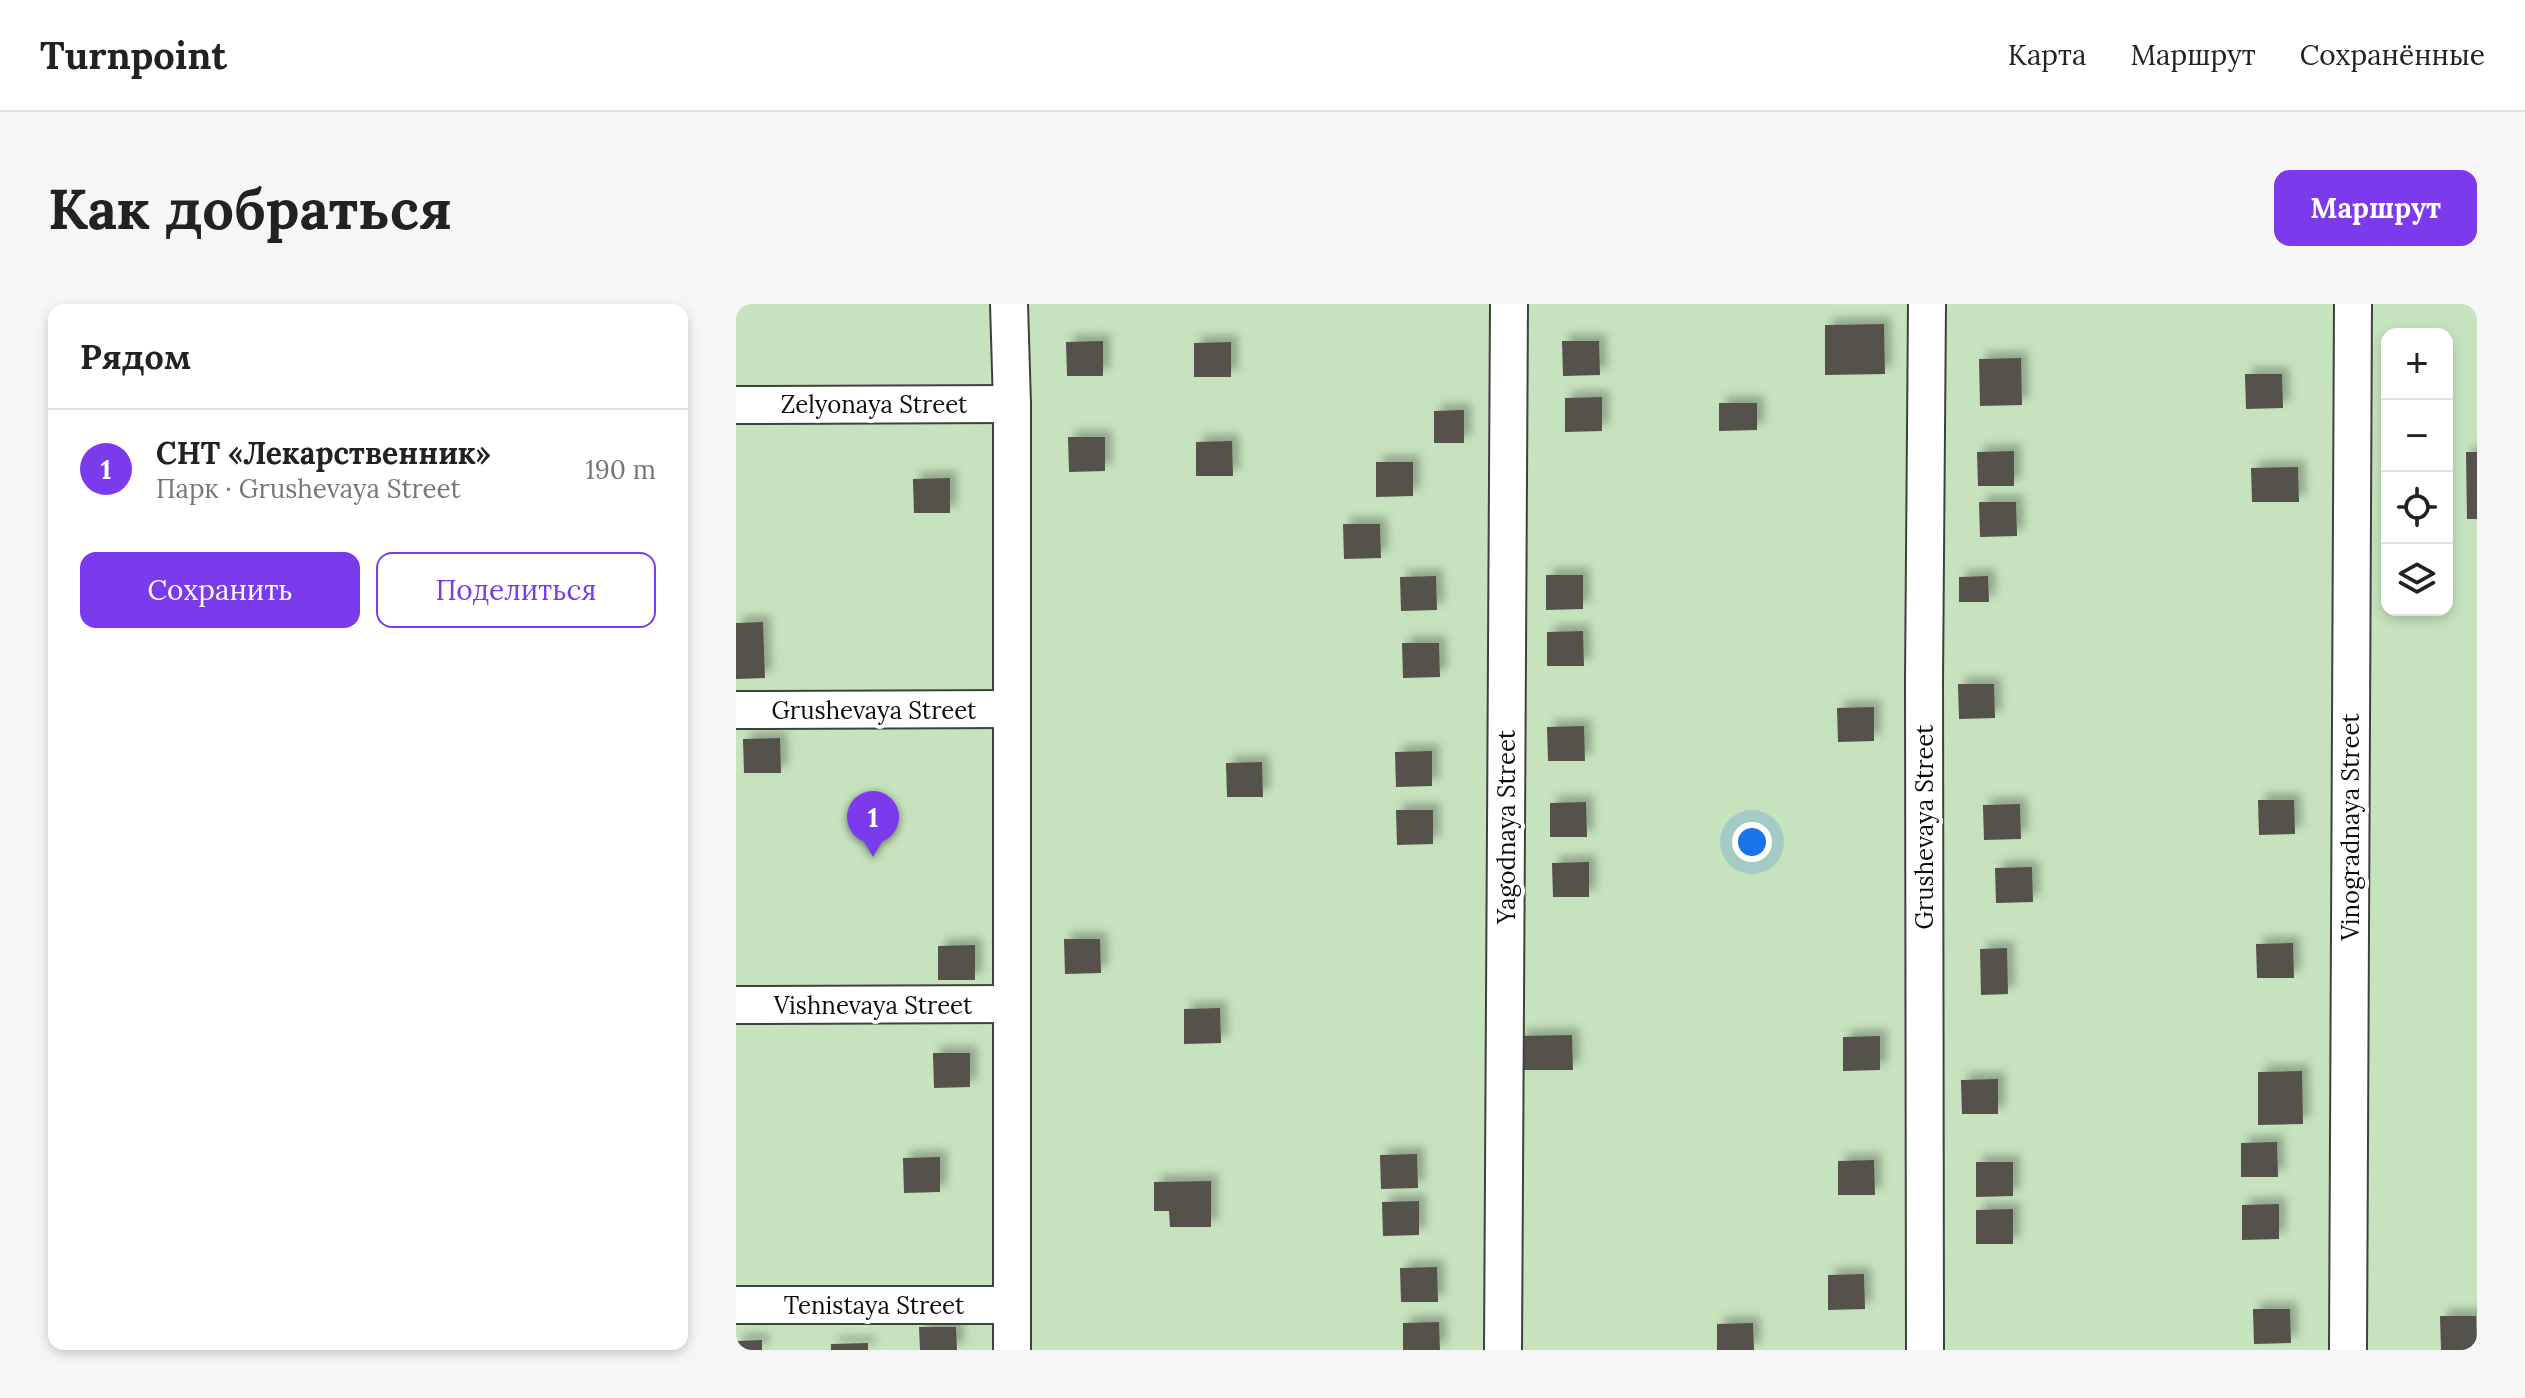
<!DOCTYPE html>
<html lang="ru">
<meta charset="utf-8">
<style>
:root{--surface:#fff;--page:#f6f6f6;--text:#222;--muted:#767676;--line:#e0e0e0;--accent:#7c3aed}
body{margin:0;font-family:Lora,serif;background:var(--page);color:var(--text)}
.controls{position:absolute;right:24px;top:24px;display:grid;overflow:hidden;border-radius:16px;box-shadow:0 4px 12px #0003}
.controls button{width:72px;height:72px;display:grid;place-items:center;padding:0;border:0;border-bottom:2px solid var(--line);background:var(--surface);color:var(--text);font:40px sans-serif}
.you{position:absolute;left:1016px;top:538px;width:28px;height:28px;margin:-20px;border:6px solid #fff;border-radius:50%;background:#1a73e8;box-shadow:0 0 0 12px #1a73e833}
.badge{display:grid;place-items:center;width:52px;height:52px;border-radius:50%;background:var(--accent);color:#fff;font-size:26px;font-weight:700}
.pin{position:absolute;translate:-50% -66px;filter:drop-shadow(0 2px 4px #0008)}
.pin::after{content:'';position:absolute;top:42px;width:28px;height:24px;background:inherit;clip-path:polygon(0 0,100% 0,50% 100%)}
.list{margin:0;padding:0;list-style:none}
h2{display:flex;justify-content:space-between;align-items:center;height:104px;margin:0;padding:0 32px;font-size:34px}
h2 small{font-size:26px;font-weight:400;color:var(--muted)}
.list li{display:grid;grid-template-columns:52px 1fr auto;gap:24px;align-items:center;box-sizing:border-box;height:120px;padding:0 32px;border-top:2px solid var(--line)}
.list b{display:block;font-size:30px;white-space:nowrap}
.list p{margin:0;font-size:26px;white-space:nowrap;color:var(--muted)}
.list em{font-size:26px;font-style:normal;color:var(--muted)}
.actions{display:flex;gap:16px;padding:24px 32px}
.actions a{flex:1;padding:18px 0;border:2px solid var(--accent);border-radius:16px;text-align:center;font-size:28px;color:var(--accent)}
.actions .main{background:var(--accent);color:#fff}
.icon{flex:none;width:44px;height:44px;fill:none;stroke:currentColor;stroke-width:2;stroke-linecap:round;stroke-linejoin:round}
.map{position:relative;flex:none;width:1741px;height:1046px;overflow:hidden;border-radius:16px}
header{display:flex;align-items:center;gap:48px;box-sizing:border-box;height:112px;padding:0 40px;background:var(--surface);border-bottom:2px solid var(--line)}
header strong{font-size:38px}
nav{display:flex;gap:44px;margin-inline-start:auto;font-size:28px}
.intro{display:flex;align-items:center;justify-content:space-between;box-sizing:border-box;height:192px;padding:0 48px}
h1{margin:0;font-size:56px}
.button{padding:20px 36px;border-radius:16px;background:var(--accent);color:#fff;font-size:28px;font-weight:700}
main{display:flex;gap:48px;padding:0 48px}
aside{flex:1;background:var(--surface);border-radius:16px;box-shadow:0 4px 12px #0003}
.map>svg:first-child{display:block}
.green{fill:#c6e3bd;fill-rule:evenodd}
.building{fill:#54514b;filter:url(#shadow)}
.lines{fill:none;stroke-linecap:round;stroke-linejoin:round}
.minor-casing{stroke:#404040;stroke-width:40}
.minor{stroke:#fff;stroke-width:36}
.labels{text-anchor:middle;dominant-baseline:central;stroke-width:8;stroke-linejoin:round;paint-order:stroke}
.street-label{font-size:24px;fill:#0d0d0d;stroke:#fff}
</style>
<header>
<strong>Turnpoint</strong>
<nav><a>Карта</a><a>Маршрут</a><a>Сохранённые</a></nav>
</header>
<div class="intro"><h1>Как добраться</h1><a class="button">Маршрут</a></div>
<main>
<aside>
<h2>Рядом<small></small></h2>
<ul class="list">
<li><span class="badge">1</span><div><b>СНТ «Лекарственник»</b><p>Парк · Grushevaya Street</p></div><em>190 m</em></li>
</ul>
<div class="actions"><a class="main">Сохранить</a><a>Поделиться</a></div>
</aside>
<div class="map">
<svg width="1741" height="1046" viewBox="0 0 1741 1046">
<defs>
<filter id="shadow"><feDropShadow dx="7" dy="-7" stdDeviation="4" flood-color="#0004"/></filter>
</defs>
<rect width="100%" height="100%" fill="#fbfdef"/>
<path class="green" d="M0,0H1741V1046H0ZM1651,30H1711V306H1651Z"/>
<g class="building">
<polygon points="1148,20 1149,70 1089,71 1089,21"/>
<polygon points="367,37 367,72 331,72 330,38"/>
<polygon points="826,37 863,37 864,71 827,72"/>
<polygon points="495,38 495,73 458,73 458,39"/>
<polygon points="1285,54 1286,101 1244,102 1243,55"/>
<polygon points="1509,70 1546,70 1547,104 1510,105"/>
<polygon points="866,93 866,127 829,128 829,94"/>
<polygon points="983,99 1021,99 1021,126 983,127"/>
<polygon points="728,106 728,139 698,139 698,107"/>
<polygon points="332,133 369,133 369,167 333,168"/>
<polygon points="496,137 497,172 460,172 460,138"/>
<polygon points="1278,147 1278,182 1242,182 1241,148"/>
<polygon points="1730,148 1741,148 1741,215 1731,215"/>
<polygon points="640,158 677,158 677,192 640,193"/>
<polygon points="1562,163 1563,198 1516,198 1515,164"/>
<polygon points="214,174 214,209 178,209 177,175"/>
<polygon points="1243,198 1280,198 1281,232 1244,233"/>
<polygon points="607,220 644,220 645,254 608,255"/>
<polygon points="810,271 847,271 847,305 810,306"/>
<polygon points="700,272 701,306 665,307 664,273"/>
<polygon points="1252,272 1253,298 1223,298 1223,273"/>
<polygon points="27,318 29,374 0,375 0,319"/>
<polygon points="847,327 848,362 811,362 811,328"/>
<polygon points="666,339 703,339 704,373 667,374"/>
<polygon points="1222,380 1258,380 1259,414 1223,415"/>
<polygon points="1138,403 1138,437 1102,438 1101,404"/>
<polygon points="848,422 849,457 812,457 811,423"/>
<polygon points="44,434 45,469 8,469 7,435"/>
<polygon points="696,447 696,482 660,483 659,448"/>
<polygon points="526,458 527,493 491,493 490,459"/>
<polygon points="1522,496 1558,496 1559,530 1523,531"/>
<polygon points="850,498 851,533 814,533 814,499"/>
<polygon points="1284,500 1285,535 1248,536 1247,501"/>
<polygon points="660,506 697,506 697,540 661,541"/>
<polygon points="853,558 853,593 817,593 816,559"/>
<polygon points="1296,563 1297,598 1260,599 1259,564"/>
<polygon points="328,635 364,635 365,669 329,670"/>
<polygon points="1557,639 1558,674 1521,674 1520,640"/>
<polygon points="239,641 239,676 202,676 202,642"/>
<polygon points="1271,644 1272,690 1245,691 1244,645"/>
<polygon points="484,704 485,739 448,740 448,705"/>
<polygon points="836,731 837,766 783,766 782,732"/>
<polygon points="1144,732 1144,766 1107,767 1107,733"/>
<polygon points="197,749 234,749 234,783 198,784"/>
<polygon points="1566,767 1567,820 1522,821 1522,768"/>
<polygon points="1262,775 1262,810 1226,810 1225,776"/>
<polygon points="1541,838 1542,873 1505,873 1505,839"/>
<polygon points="681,850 682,884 645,885 644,851"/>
<polygon points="204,853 204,888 168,889 167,854"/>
<polygon points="1138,856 1139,891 1102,891 1102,857"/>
<polygon points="1240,858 1277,858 1277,892 1240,893"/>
<polygon points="475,877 475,923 434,923 433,907 418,907 418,878"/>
<polygon points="683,897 683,931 647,932 646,898"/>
<polygon points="1543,900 1543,935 1506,936 1506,901"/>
<polygon points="1277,905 1277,940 1240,940 1240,906"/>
<polygon points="701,963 702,998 665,998 664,964"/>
<polygon points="1128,970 1129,1005 1092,1006 1092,971"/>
<polygon points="1517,1005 1554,1005 1555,1039 1518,1040"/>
<polygon points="1704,1012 1740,1012 1741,1046 1705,1046"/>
<polygon points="703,1018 704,1046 667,1046 667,1019"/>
<polygon points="1017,1019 1018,1046 981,1046 981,1020"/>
<polygon points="183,1023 220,1023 221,1046 184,1046"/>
<polygon points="26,1036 26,1046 0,1046 0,1037"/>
<polygon points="132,1039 132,1046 95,1046 95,1040"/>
</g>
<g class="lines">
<g class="minor-casing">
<g id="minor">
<polyline points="273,0 276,100 276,1046"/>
<polyline points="0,101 276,100"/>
<polyline points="0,406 275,405"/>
<polyline points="0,701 274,700"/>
<polyline points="0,1001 276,1001"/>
<polyline points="767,1046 773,0"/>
<polyline points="1189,1046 1188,376 1191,0"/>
<polyline points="1612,1046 1617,0"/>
</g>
</g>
<use href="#minor" class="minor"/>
</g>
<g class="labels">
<g class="street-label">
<text x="138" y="100">Zelyonaya Street</text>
<text x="138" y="406">Grushevaya Street</text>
<text transform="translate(770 523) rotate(-90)">Yagodnaya Street</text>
<text transform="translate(1188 523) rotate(-90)">Grushevaya Street</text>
<text transform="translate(1614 523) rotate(-90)">Vinogradnaya Street</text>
<text x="137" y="701">Vishnevaya Street</text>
<text x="138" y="1001">Tenistaya Street</text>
</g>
</g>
</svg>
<div class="controls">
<button>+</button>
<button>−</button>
<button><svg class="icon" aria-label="locate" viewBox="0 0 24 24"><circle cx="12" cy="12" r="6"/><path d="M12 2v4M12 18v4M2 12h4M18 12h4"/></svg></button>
<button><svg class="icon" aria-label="layers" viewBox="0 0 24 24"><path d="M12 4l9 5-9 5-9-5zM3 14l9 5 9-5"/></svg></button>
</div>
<div class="you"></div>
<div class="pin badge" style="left:137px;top:553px">1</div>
</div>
</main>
